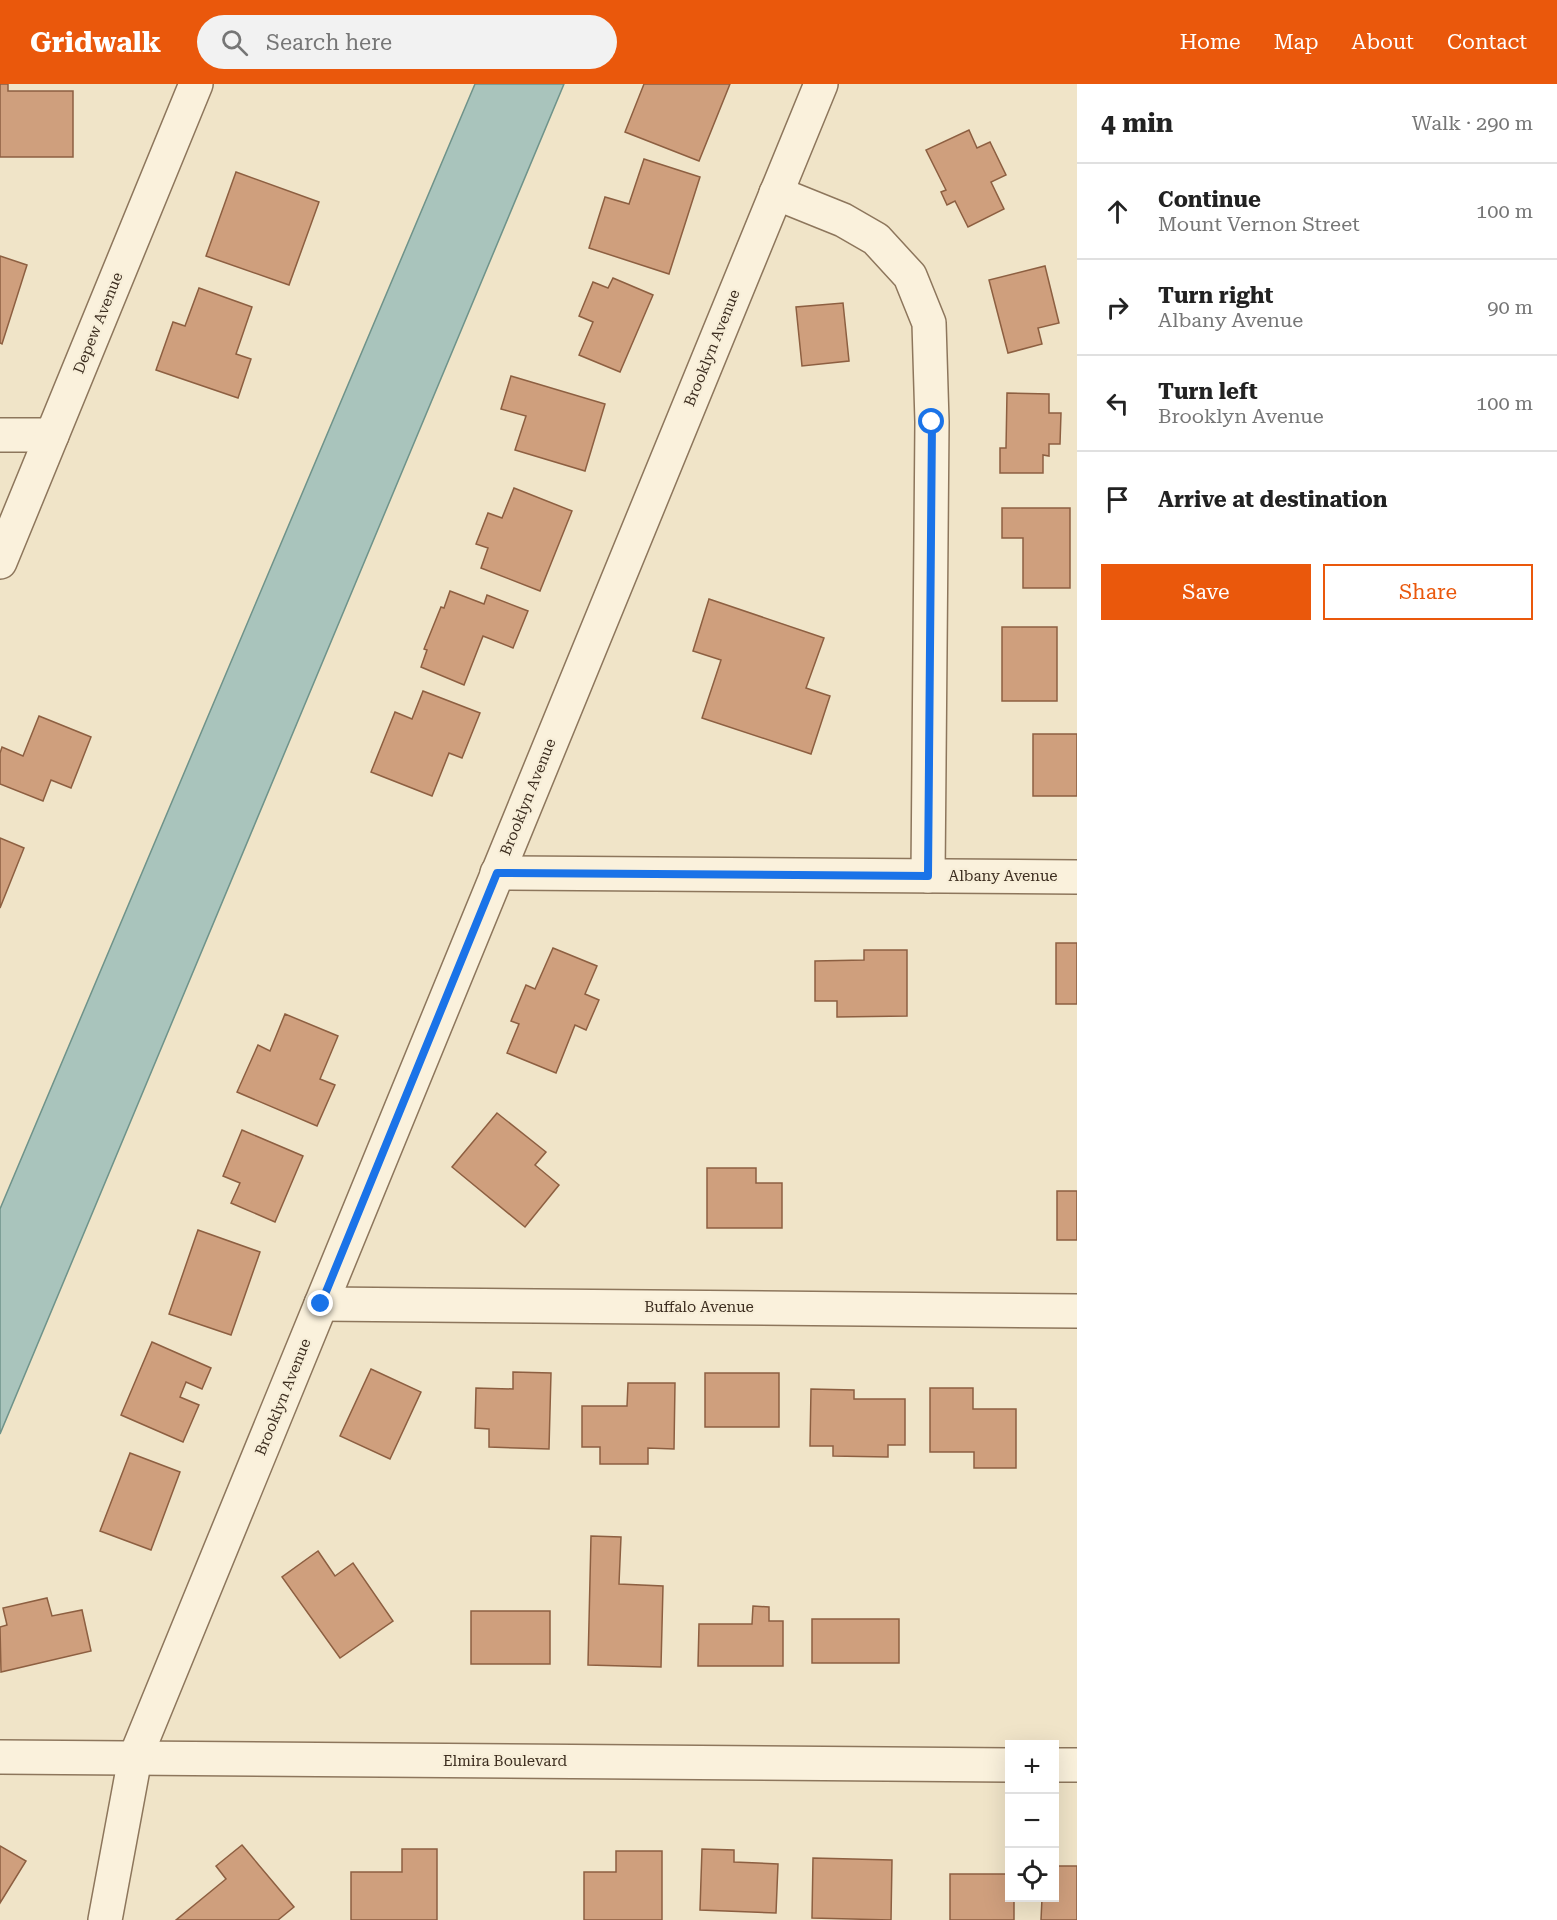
<!DOCTYPE html>
<meta charset="utf-8">
<style>
:root{--surface:#fff;--page:#f2f2f2;--text:#222;--muted:#767676;--line:#e0e0e0;--accent:#ea580c}
body{margin:0;font-family:"Roboto Serif",serif;background:var(--page);color:var(--text)}
.controls{position:absolute;right:18px;bottom:18px;display:grid;overflow:hidden;border-radius:0px;box-shadow:0 6px 24px #0002}
.controls button{width:54px;height:54px;display:grid;place-items:center;padding:0;border:0;border-bottom:2px solid var(--line);background:var(--surface);color:var(--text);font:30px sans-serif}
.stop{position:absolute;width:18px;height:18px;margin:-14px;border:4px solid #1a73e8;border-radius:50%;background:#fff}
.stop.end{background:#1a73e8;border-color:#fff;box-shadow:0 2px 6px #0008}
.list{margin:0;padding:0;list-style:none}
h2{display:flex;justify-content:space-between;align-items:center;height:78px;margin:0;padding:0 24px;font-size:26px}
h2 small{font-size:20px;font-weight:400;color:var(--muted)}
.list li{display:grid;grid-template-columns:39px 1fr auto;gap:18px;align-items:center;box-sizing:border-box;height:96px;padding:0 24px;border-top:2px solid var(--line)}
.list b{display:block;font-size:22px;white-space:nowrap}
.list p{margin:0;font-size:20px;white-space:nowrap;color:var(--muted)}
.list em{font-size:20px;font-style:normal;color:var(--muted)}
.actions{display:flex;gap:12px;padding:18px 24px}
.actions a{flex:1;padding:14px 0;border:2px solid var(--accent);border-radius:0px;text-align:center;font-size:21px;color:var(--accent)}
.actions .main{background:var(--accent);color:#fff}
.icon{flex:none;width:33px;height:33px;fill:none;stroke:currentColor;stroke-width:2;stroke-linecap:round;stroke-linejoin:round}
.map{position:relative;flex:none;width:1077px;height:1836px;overflow:hidden}
header{display:flex;align-items:center;gap:36px;box-sizing:border-box;height:84px;padding:0 30px;background:var(--accent);color:#fff}
header strong{font-size:28px}
nav{display:flex;gap:33px;margin-inline-start:auto;font-size:21px}
.search{width:420px;height:54px;background:var(--page);display:flex;align-items:center;gap:15px;box-sizing:border-box;padding:0 21px;border-radius:33px;color:var(--muted);font-size:22px}
main{display:flex}
aside{flex:1;background:var(--surface)}
.map>svg:first-child{display:block}
.water{fill:#a9c4bc;stroke:#6f938a;stroke-width:1.5}
.building{fill:#cf9f7d;stroke:#8d5f41;stroke-width:1.5}
.lines{fill:none;stroke-linecap:round;stroke-linejoin:round}
.minor-casing{stroke:#8d765c;stroke-width:36}
.minor{stroke:#faf1dc;stroke-width:33}
.route{stroke:#1a73e8;stroke-width:8}
.labels{text-anchor:middle;dominant-baseline:central;stroke-width:4.5;stroke-linejoin:round;paint-order:stroke}
.street-label{font-size:15px;fill:#3d2e20;stroke:#f7eed8}
</style>
<header>
<strong>Gridwalk</strong>
<div class="search"><svg class="icon" aria-label="search" viewBox="0 0 24 24"><circle cx="10" cy="10" r="6"/><path d="M15 15l6 6"/></svg>Search here</div>
<nav><a>Home</a><a>Map</a><a>About</a><a>Contact</a></nav>
</header>
<main>
<div class="map">
<svg width="1077" height="1836" viewBox="0 0 1077 1836">
<rect width="100%" height="100%" fill="#f0e4c8"/>
<polygon class="water" points="475,0 564,0 0,1350 0,1125"/>
<g class="building">
<polygon points="0,0 8,0 8,7 73,7 73,73 0,73"/>
<polygon points="644,0 730,0 699,77 625,48"/>
<polygon points="969,46 977,64 990,58 1006,91 991,98 1004,125 968,143 955,117 947,121 941,108 946,106 926,66"/>
<polygon points="644,75 700,93 669,190 589,164 605,113 629,120"/>
<polygon points="236,88 319,118 289,201 206,172"/>
<polygon points="0,172 27,181 2,260 0,259"/>
<polygon points="1045,182 1059,239 1038,244 1042,260 1008,269 989,196"/>
<polygon points="613,194 653,211 620,288 579,271 593,238 579,232 593,198 608,204"/>
<polygon points="199,204 252,223 236,270 251,275 238,314 156,286 173,238 185,242"/>
<polygon points="843,219 849,277 802,282 796,223"/>
<polygon points="511,292 605,320 585,387 515,366 526,332 501,325"/>
<polygon points="1007,309 1049,310 1049,329 1061,329 1060,360 1049,360 1049,372 1043,371 1043,389 1000,389 1000,364 1006,364"/>
<polygon points="514,404 572,427 540,507 481,484 488,464 476,460 488,429 502,434"/>
<polygon points="1002,424 1070,424 1070,504 1023,504 1023,454 1002,454"/>
<polygon points="450,507 484,520 487,511 528,527 513,564 483,552 464,601 421,583 427,566 424,565 441,523 444,524"/>
<polygon points="709,515 824,554 806,604 830,612 811,670 702,634 721,576 693,567"/>
<rect x="1002" y="543" width="55" height="74"/>
<polygon points="423,607 480,629 462,674 449,669 432,712 371,688 395,628 412,635"/>
<polygon points="39,632 91,653 71,704 51,696 43,717 0,700 0,669 2,663 23,672"/>
<rect x="1033" y="650" width="44" height="62"/>
<polygon points="0,754 24,764 0,824"/>
<rect x="1056" y="859" width="21" height="61"/>
<polygon points="553,864 597,882 585,910 599,916 586,946 575,941 556,989 507,969 519,940 511,937 526,901 535,905"/>
<polygon points="864,866 907,866 907,932 837,933 837,917 815,917 815,877 864,876"/>
<polygon points="285,930 338,952 320,995 335,1001 317,1042 237,1008 258,961 270,967"/>
<polygon points="497,1029 546,1068 535,1081 559,1101 525,1143 452,1083"/>
<polygon points="242,1046 303,1072 275,1138 231,1119 240,1099 223,1092"/>
<polygon points="707,1084 756,1084 756,1099 782,1099 782,1144 707,1144"/>
<rect x="1057" y="1107" width="20" height="49"/>
<polygon points="198,1146 260,1168 231,1251 169,1230"/>
<polygon points="152,1258 211,1284 202,1305 186,1298 180,1313 199,1321 183,1358 121,1331"/>
<polygon points="371,1285 421,1308 390,1375 340,1352"/>
<polygon points="513,1288 551,1289 549,1365 489,1363 489,1345 475,1344 476,1304 513,1305"/>
<rect x="705" y="1289" width="74" height="54"/>
<polygon points="628,1299 675,1299 674,1365 648,1364 648,1380 600,1380 600,1363 582,1363 582,1322 627,1322"/>
<polygon points="930,1304 973,1304 973,1325 1016,1325 1016,1384 974,1384 974,1368 930,1368"/>
<polygon points="811,1305 854,1306 854,1315 905,1315 905,1361 888,1361 888,1373 833,1372 833,1362 810,1362"/>
<polygon points="130,1369 180,1388 151,1466 100,1447"/>
<polygon points="591,1452 621,1453 619,1500 663,1502 661,1583 588,1581"/>
<polygon points="318,1467 335,1492 353,1479 393,1537 340,1574 282,1493"/>
<polygon points="47,1514 52,1532 82,1526 91,1567 1,1588 0,1543 7,1541 3,1524"/>
<polygon points="753,1522 769,1523 769,1537 783,1537 783,1582 698,1582 699,1540 752,1540"/>
<rect x="471" y="1527" width="79" height="53"/>
<rect x="812" y="1535" width="87" height="44"/>
<polygon points="242,1761 294,1823 278,1836 176,1836 226,1795 216,1782"/>
<polygon points="0,1762 26,1777 0,1819"/>
<polygon points="402,1765 437,1765 437,1836 351,1836 351,1788 402,1788"/>
<polygon points="702,1765 734,1766 734,1778 778,1780 776,1829 700,1826"/>
<polygon points="616,1767 662,1767 662,1836 584,1836 584,1788 616,1788"/>
<polygon points="813,1774 892,1776 891,1836 812,1834"/>
<polygon points="1054,1782 1077,1782 1077,1836 1041,1836 1042,1814 1054,1814"/>
<polygon points="950,1790 1010,1790 1010,1814 1014,1814 1014,1836 950,1836"/>
</g>
<g class="lines">
<g class="minor-casing">
<g id="minor">
<polyline points="776,109 843,136 876,155 910,192 929,239 932,338 928,792"/>
<polyline points="0,351 52,351"/>
<polyline points="0,478 196,0"/>
<polyline points="497,789 1077,793"/>
<polyline points="321,1220 1077,1227"/>
<polyline points="0,1673 1010,1681"/>
<polyline points="1054,1681 1077,1681"/>
<polyline points="105,1836 135,1674 821,0"/>
</g>
</g>
<use href="#minor" class="minor"/>
</g>
<g class="lines">
<polyline class="route" points="321,1220 497,789 928,792 932,338"/>
</g>
<g class="labels">
<g class="street-label">
<text transform="translate(98 239) rotate(-68)">Depew Avenue</text>
<text transform="translate(712 264) rotate(-68)">Brooklyn Avenue</text>
<text transform="translate(528 713) rotate(-68)">Brooklyn Avenue</text>
<text x="1003" y="792">Albany Avenue</text>
<text x="699" y="1223">Buffalo Avenue</text>
<text transform="translate(283 1313) rotate(-68)">Brooklyn Avenue</text>
<text x="505" y="1677">Elmira Boulevard</text>
</g>
</g>
</svg>
<div class="controls">
<button>+</button>
<button>−</button>
<button><svg class="icon" aria-label="locate" viewBox="0 0 24 24"><circle cx="12" cy="12" r="6"/><path d="M12 2v4M12 18v4M2 12h4M18 12h4"/></svg></button>
</div>
<div class="stop" style="left:932px;top:338px"></div>
<div class="stop end" style="left:321px;top:1220px"></div>
</div>
<aside>
<h2>4 min<small>Walk · 290 m</small></h2>
<ul class="list">
<li><svg class="icon" aria-label="ahead" viewBox="0 0 24 24"><path d="M12 20V5M6 11l6-6 6 6"/></svg><div><b>Continue</b><p>Mount Vernon Street</p></div><em>100 m</em></li>
<li><svg class="icon" aria-label="right" viewBox="0 0 24 24"><path d="M7 20v-9h11M14 6l5 5-5 5"/></svg><div><b>Turn right</b><p>Albany Avenue</p></div><em>90 m</em></li>
<li><svg class="icon" aria-label="left" viewBox="0 0 24 24"><path d="M17 20v-9H6M10 6l-5 5 5 5"/></svg><div><b>Turn left</b><p>Brooklyn Avenue</p></div><em>100 m</em></li>
<li><svg class="icon" aria-label="arrive" viewBox="0 0 24 24"><path d="M6 21V4h12l-3 4 3 4H6"/></svg><div><b>Arrive at destination</b></div></li>
</ul>
<div class="actions"><a class="main">Save</a><a>Share</a></div>
</aside>
</main>
